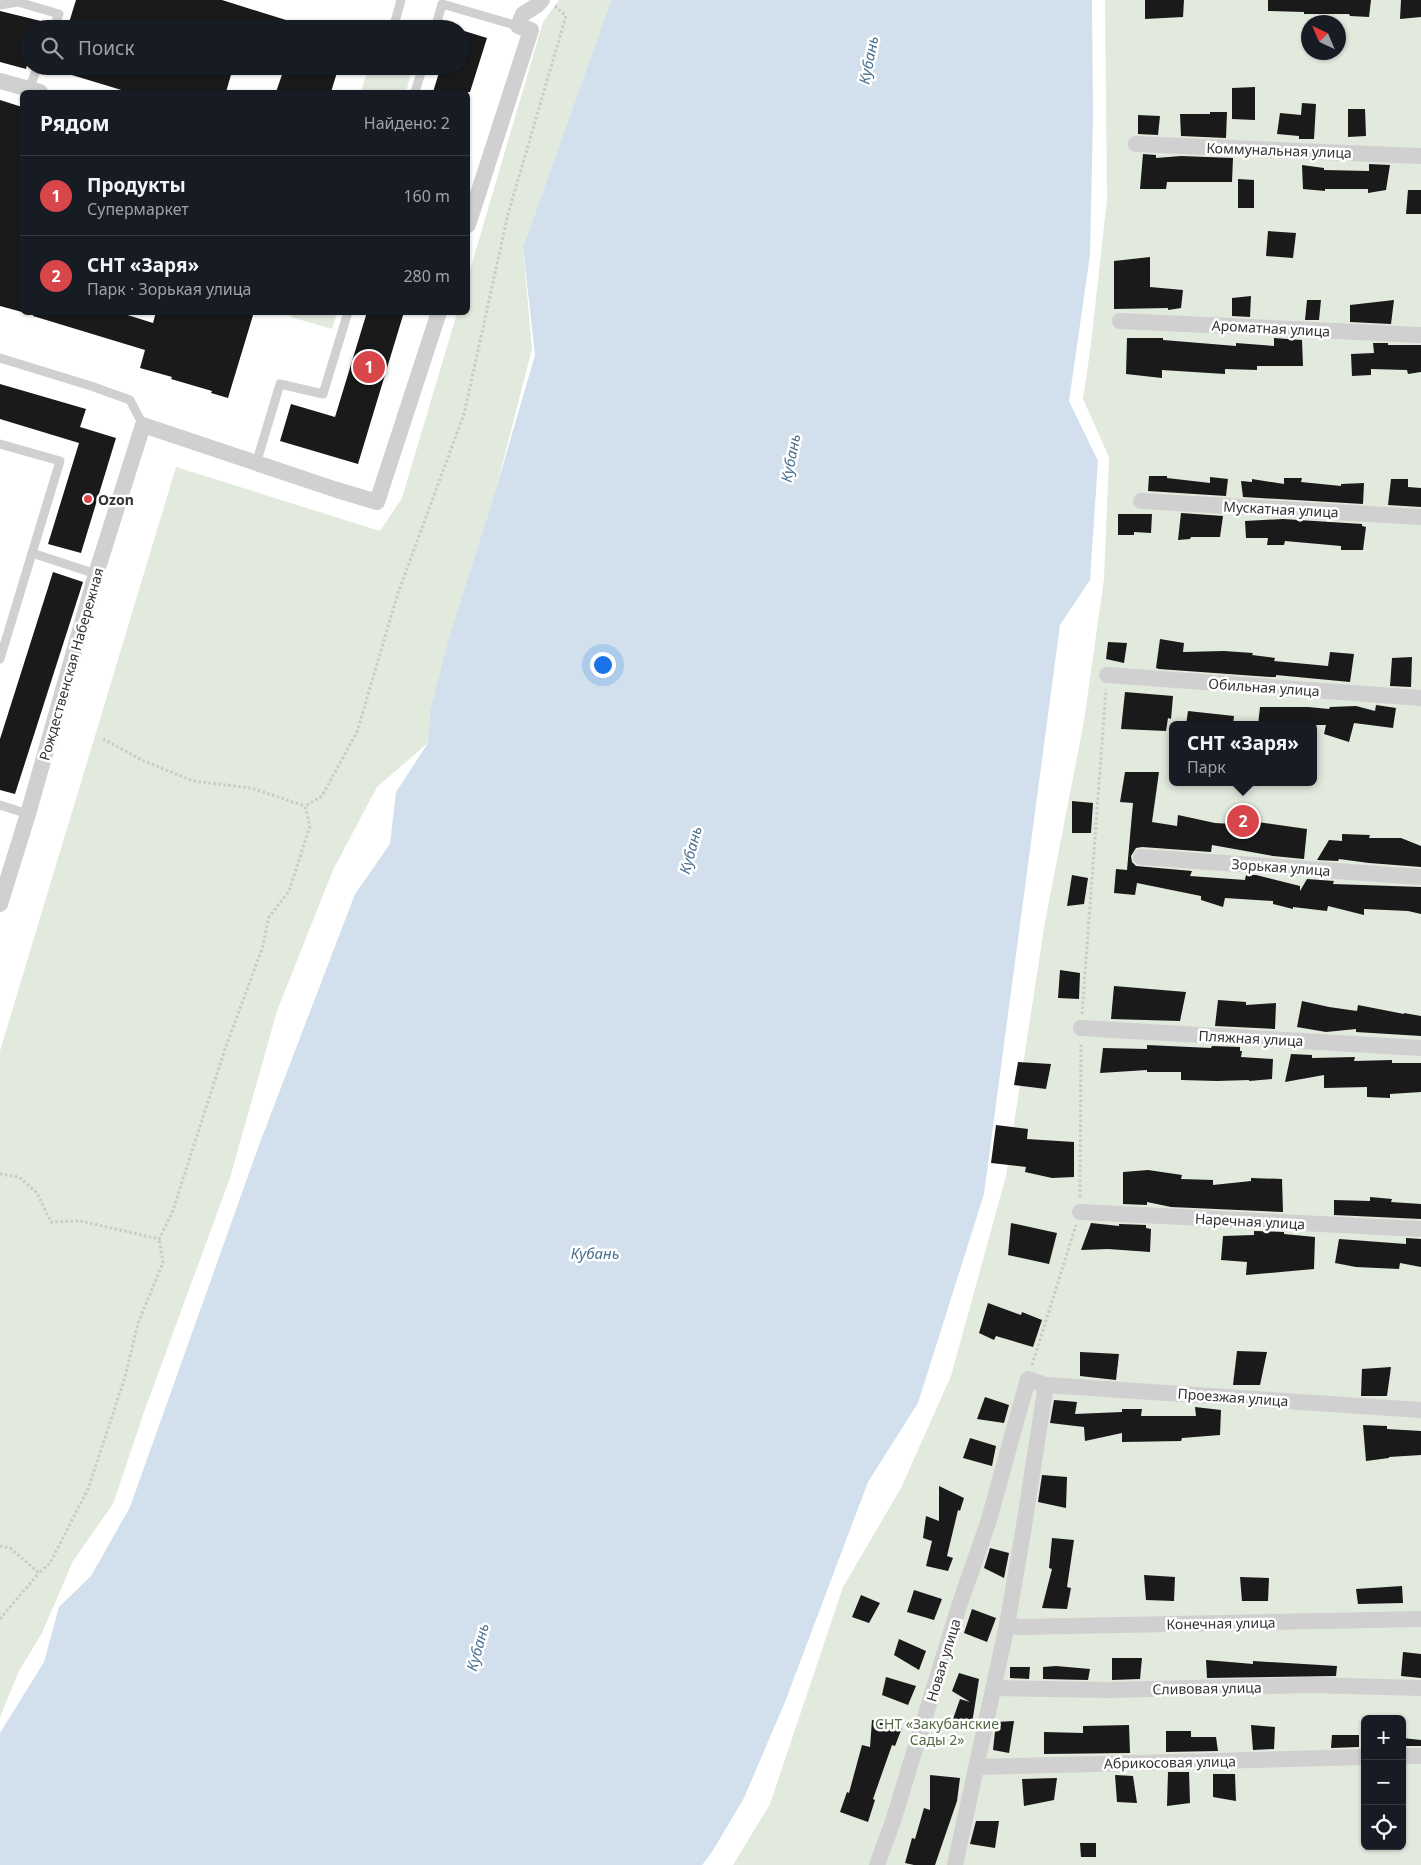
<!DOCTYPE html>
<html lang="ru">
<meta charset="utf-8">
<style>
:root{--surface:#171b24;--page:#242831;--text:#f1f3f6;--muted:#9ea1a6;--line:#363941;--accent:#d9464a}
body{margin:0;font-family:"Noto Sans",sans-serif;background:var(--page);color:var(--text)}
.controls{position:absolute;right:15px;bottom:15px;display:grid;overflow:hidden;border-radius:8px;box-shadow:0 1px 4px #0004}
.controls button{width:45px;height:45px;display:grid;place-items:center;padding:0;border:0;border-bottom:1px solid var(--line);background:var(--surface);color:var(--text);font:25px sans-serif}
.compass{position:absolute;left:1301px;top:15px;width:45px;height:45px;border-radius:50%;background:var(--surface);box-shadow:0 1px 4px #0004;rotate:316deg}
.you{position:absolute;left:602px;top:664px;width:18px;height:18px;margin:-12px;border:4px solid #fff;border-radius:50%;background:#1a73e8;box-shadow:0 0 0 8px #1a73e833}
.badge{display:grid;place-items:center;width:32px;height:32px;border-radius:50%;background:var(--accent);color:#fff;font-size:16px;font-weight:700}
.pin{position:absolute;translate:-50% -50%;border:2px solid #fff;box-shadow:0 1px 5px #0006}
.popup{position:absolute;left:1169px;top:721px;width:148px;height:65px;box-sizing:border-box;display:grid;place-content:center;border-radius:8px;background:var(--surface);filter:drop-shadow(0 1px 4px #0005);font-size:16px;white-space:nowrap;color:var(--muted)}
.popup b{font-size:19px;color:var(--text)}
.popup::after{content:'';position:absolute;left:50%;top:100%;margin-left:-10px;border:10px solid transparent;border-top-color:var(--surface)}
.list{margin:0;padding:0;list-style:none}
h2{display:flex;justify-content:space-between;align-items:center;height:65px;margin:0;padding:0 20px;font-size:21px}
h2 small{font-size:16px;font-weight:400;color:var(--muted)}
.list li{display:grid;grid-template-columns:32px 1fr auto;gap:15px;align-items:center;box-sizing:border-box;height:80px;padding:0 20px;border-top:1px solid var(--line)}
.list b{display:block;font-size:19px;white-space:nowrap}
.list p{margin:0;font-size:16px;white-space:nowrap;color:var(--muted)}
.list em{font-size:16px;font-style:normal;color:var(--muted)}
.icon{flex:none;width:28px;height:28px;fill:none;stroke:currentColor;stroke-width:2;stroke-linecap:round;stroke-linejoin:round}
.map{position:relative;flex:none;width:1421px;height:1865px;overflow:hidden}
.search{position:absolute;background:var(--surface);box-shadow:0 1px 4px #0004;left:20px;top:20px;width:450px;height:55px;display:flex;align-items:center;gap:12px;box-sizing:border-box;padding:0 18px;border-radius:28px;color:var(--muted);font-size:19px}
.panel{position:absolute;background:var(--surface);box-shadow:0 1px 4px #0004;left:20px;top:90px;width:450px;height:225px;border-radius:8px}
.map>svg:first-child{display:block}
.green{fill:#e2e9dd;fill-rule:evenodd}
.water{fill:#d1e0ec}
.building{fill:#1a1a1a}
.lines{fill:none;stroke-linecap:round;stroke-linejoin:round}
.path{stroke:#cacaca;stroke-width:3;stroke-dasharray:2.5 2.5;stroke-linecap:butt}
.service{stroke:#d0d0d0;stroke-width:9}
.minor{stroke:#d0d0d0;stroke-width:16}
.poi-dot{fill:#d9464a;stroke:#fff;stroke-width:2}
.labels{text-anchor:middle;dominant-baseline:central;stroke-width:5;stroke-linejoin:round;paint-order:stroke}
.street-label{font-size:14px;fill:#333;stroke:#fff}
.poi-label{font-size:14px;font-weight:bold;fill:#333;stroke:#fff;text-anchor:start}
.park-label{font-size:14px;fill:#546c43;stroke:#fff}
.water-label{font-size:15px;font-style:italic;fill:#467090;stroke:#fff}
</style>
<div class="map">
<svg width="1421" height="1865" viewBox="0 0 1421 1865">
<rect width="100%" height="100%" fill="#fff"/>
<g class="green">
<polygon points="559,0 611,0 523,247 532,349 496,489 449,637 430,710 428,743 377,787 333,870 277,1011 230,1178 144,1412 113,1504 73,1561 42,1633 19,1671 0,1717 0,1051 176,467 380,531 402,498 457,313 468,312 468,277 543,22"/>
<path d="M1105,0H1421V1865H733L770,1804L843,1587L901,1488L951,1376L1006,1176L1045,922L1084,721L1104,579L1109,457L1083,399L1091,344L1107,199ZM1308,22H1338V52H1308ZM1173,725H1313V782H1173ZM1365,1719H1402V1846H1365Z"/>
<polygon points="369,66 386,66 411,74 406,92 361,92"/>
<polygon points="293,313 293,312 337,313 332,329 291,317"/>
</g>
<polygon class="water" points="611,0 1092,0 1093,118 1090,255 1069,401 1098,461 1090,580 1060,625 984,1194 918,1403 868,1482 785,1702 744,1798 712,1852 702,1865 0,1865 0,1733 44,1662 59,1607 91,1576 130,1507 259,1145 355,894 390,844 396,792 428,743 430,710 449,637 496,489 535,355 523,247"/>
<g class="building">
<polygon points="76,0 222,0 305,26 305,29 67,29"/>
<polygon points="1145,0 1184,0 1183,17 1145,19"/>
<polygon points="1268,0 1371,0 1369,17 1350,16 1349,14 1304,14 1304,12 1268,11"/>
<polygon points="1401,0 1421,0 1421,17 1400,19"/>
<polygon points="0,11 49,23 47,29 29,29 29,57 26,69 0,62"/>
<polygon points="461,30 487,38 470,92 433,92 441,66 461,66"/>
<polygon points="52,66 226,66 233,68 226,92 128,92 52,69"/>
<polygon points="285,66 339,66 331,92 276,92"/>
<polygon points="1255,87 1255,120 1232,119 1232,88"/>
<polygon points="0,100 22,107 22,312 0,306"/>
<polygon points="1302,103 1316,104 1314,139 1299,139 1299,136 1277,134 1280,113 1301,115"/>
<polygon points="1348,109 1365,109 1366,136 1348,137"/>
<polygon points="1210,112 1227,112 1226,138 1181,136 1180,114 1210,114"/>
<polygon points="1138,115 1160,116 1158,135 1138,134"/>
<polygon points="1143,154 1156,155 1156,158 1181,156 1233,158 1232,182 1167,182 1166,189 1140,189"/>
<polygon points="1369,164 1390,165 1386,190 1368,193 1368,189 1325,189 1325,191 1303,189 1302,165 1324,168 1324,170 1369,171"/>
<polygon points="1238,179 1254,180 1254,208 1238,208"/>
<polygon points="1408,190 1421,190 1421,214 1406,214"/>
<polygon points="1268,231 1296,233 1293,258 1266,256"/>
<polygon points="1150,257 1150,287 1183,290 1181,308 1168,310 1168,308 1114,309 1114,261"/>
<polygon points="1251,296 1250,317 1232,316 1232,298"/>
<polygon points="1307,300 1321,300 1319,320 1305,320"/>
<polygon points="1394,300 1391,324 1350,322 1350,305"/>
<polygon points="34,312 118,312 153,323 156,312 254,312 228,398 211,393 212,391 171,379 172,377 140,368 145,350 33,316"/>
<polygon points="367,312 404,312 358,464 280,441 291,404 335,417"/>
<polygon points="1127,338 1163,338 1163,340 1236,346 1236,343 1274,346 1274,338 1302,340 1303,366 1257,366 1257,370 1225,369 1225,374 1162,370 1162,378 1126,374"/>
<polygon points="1373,343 1388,343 1388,345 1421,345 1421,372 1408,374 1407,370 1371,369 1371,375 1352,376 1351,354 1374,353"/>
<polygon points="0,384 86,409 80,427 116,438 81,553 48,544 79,443 0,419"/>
<polygon points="1149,476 1167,476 1167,478 1210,483 1210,477 1228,479 1226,496 1148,491"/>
<polygon points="1284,478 1302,478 1301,482 1341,486 1341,484 1364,483 1363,504 1243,497 1241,481 1252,482 1252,479 1284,484"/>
<polygon points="1391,479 1408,479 1408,487 1421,488 1421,507 1388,505"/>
<polygon points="1181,513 1223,516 1220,537 1191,537 1190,539 1178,540"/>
<polygon points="1118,514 1152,514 1151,533 1134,532 1134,535 1118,535"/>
<polygon points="1283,519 1362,524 1362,526 1366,527 1363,550 1341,550 1341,546 1285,541 1284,545 1267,545 1268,538 1246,538 1245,521"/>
<polygon points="53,572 83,582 15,794 0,790 0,739"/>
<polygon points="1160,639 1184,643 1183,652 1224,651 1253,653 1252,655 1275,658 1274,661 1328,666 1330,652 1354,654 1350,682 1276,675 1276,677 1270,677 1159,669 1156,668"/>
<polygon points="1108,642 1127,643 1124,663 1106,659"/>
<polygon points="1412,657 1411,687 1390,686 1392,658"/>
<polygon points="1125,692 1173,696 1171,719 1168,718 1166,731 1121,729"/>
<polygon points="1376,705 1396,708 1393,728 1354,723 1349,742 1324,734 1326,725 1258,725 1260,707 1308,707 1329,709 1330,707 1356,706 1375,711"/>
<polygon points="1188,711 1234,716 1233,725 1186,725"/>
<polygon points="1125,772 1159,772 1152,822 1177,826 1178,815 1215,823 1250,825 1250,821 1307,829 1304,859 1273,856 1212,845 1211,852 1142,847 1136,848 1131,856 1132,862 1136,866 1192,871 1190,876 1245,880 1246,875 1256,875 1300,886 1300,891 1307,879 1334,881 1333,884 1421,887 1421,914 1408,911 1364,909 1364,915 1328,906 1327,911 1293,907 1293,909 1273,904 1273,901 1225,898 1223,907 1201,900 1201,896 1137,883 1135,895 1114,893 1116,869 1127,870 1133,803 1120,802"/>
<polygon points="1072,801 1093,803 1091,833 1072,833"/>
<polygon points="1342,834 1370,835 1369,838 1401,838 1421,846 1421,867 1369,863 1339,859 1338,861 1317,860 1329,840 1342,841"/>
<polygon points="1072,875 1088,878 1084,904 1067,906"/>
<polygon points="1060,970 1080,973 1079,999 1058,998"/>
<polygon points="1114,986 1186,992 1180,1021 1111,1019"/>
<polygon points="1218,1000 1246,1002 1246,1005 1276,1003 1275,1029 1215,1026"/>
<polygon points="1302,1001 1329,1007 1357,1011 1358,1005 1404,1014 1404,1013 1421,1016 1421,1036 1356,1032 1356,1029 1326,1032 1297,1027"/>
<polygon points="1147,1045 1211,1048 1212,1046 1240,1047 1240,1051 1242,1051 1241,1057 1273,1059 1272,1079 1249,1081 1249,1080 1217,1081 1181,1080 1181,1072 1147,1072 1147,1070 1100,1073 1103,1048 1147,1049"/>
<polygon points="1291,1054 1312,1055 1312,1058 1355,1057 1354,1061 1392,1060 1392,1063 1421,1063 1421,1092 1390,1094 1390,1098 1367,1097 1367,1087 1324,1088 1324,1075 1285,1082"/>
<polygon points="1018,1062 1051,1064 1046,1089 1014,1085"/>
<polygon points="996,1125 1028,1129 1027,1139 1074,1142 1074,1177 1052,1178 1025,1172 1026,1167 991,1163"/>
<polygon points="1148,1170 1182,1175 1181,1179 1213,1180 1213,1185 1251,1181 1251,1178 1282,1179 1283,1212 1171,1207 1147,1202 1147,1205 1123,1204 1123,1172"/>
<polygon points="1370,1197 1392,1199 1391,1202 1421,1204 1421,1219 1334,1215 1334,1200 1370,1201"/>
<polygon points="1011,1223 1057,1233 1049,1264 1008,1255"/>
<polygon points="1091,1223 1119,1226 1119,1224 1146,1225 1146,1228 1151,1229 1150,1252 1108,1249 1081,1250"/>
<polygon points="1254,1231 1284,1232 1284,1234 1315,1237 1314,1269 1246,1275 1247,1262 1221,1260 1223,1236 1254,1235"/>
<polygon points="1406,1238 1421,1239 1421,1267 1400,1263 1399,1269 1356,1267 1335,1263 1339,1239 1406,1244"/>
<polygon points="988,1303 1021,1315 1022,1312 1042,1320 1033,1347 996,1336 994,1340 979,1333"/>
<polygon points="1237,1351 1267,1352 1260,1385 1233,1385"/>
<polygon points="1080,1352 1119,1354 1116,1380 1080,1376"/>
<polygon points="1391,1367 1387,1396 1361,1396 1362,1369"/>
<polygon points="985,1397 1009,1405 1004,1423 977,1419"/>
<polygon points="1054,1400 1077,1402 1075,1414 1122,1412 1122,1409 1142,1409 1141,1416 1196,1416 1195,1407 1221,1410 1220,1435 1182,1438 1181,1441 1122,1442 1122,1433 1085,1441 1084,1427 1050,1423"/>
<polygon points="1363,1425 1387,1426 1387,1429 1421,1431 1421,1455 1389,1457 1389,1458 1366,1461"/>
<polygon points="970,1438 996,1446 992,1466 963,1458"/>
<polygon points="1042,1475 1067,1477 1066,1508 1038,1502"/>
<polygon points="939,1486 964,1498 960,1511 958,1510 947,1556 953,1558 948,1571 926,1566 932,1541 923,1538 926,1516 939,1521"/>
<polygon points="1052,1538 1074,1540 1067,1587 1071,1588 1067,1609 1042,1608 1052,1569 1049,1568"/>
<polygon points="990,1548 1009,1553 1004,1578 984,1568"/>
<polygon points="1144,1575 1175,1577 1174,1601 1146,1600"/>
<polygon points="1240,1577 1269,1578 1268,1601 1242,1601"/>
<polygon points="1402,1586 1403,1603 1358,1604 1356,1589"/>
<polygon points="914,1590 942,1599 934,1620 907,1612"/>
<polygon points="861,1595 880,1603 869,1623 852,1617"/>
<polygon points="972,1609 996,1618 987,1642 964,1633"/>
<polygon points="899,1639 926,1651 919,1670 894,1655"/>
<polygon points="1403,1652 1421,1654 1421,1678 1401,1676"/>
<polygon points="1112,1658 1142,1658 1140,1679 1112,1680"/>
<polygon points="1206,1660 1253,1664 1253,1661 1337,1666 1336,1676 1207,1678"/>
<polygon points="1056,1666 1090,1669 1088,1680 1043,1679 1043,1667"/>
<polygon points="1010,1667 1030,1667 1029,1679 1010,1678"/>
<polygon points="959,1673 979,1679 971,1730 952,1722 960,1699 970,1702 952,1691"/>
<polygon points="886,1677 916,1686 908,1705 882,1695"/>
<polygon points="872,1720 902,1728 895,1746 892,1745 873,1799 875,1800 868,1822 840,1812 847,1792 849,1793 862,1745 870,1747"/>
<polygon points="1014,1721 1009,1753 993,1750 996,1722"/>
<polygon points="1129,1725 1130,1753 1044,1754 1044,1732 1083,1733 1083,1726"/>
<polygon points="1251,1725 1275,1727 1274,1749 1253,1750"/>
<polygon points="1166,1731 1191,1731 1191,1737 1216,1737 1218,1751 1166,1752"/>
<polygon points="1332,1735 1359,1735 1359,1747 1331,1748"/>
<polygon points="1402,1738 1421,1740 1421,1746 1402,1746"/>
<polygon points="1168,1772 1189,1772 1190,1803 1167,1806"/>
<polygon points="1213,1774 1235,1774 1236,1801 1213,1797"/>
<polygon points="930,1775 960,1778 957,1801 935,1865 914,1865 905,1863 912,1838 915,1839 924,1808 930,1810"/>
<polygon points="1115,1775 1133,1776 1137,1803 1117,1802"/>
<polygon points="1057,1778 1054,1800 1024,1806 1022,1779"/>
<polygon points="976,1821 999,1821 995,1848 970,1844"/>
<polygon points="1080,1843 1096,1843 1096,1857 1081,1857"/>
</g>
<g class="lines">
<g class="path">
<polyline points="103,739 142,760 193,781 251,788 305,806"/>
<polyline points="1082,1014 1106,689"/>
<polyline points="0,1174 19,1177 37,1193 51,1222 81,1221 159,1239 172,1213 225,1049 262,949 269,917 289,891 310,826 305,806 322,796 357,732 398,593 464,414 508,214 566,16 554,5"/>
<polyline points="1080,1197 1081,1043"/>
<polyline points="1032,1365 1076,1225"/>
<polyline points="0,1546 10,1548 39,1573 50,1563 88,1489 125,1377 138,1323 163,1263 159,1239"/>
<polyline points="0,1619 39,1573"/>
</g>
<g class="service">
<polyline points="0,5 18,2 59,14 53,29"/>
<polyline points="393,29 401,0"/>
<polyline points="435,29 442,4 518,26"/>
<polyline points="29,89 38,66"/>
<polyline points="415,92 423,66"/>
<polyline points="0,358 91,386 130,400 143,425"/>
<polyline points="0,444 60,461 0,659"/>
<polyline points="256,464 280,384 323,394 348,312"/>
<polyline points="32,553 96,574"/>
<polyline points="0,805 28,814"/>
</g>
<g class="minor">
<polyline points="0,81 40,92"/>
<polyline points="1136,144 1421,156"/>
<polyline points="468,225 531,30 518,26 523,14 536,6 542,0"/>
<polyline points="1120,321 1421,335"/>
<polyline points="1141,501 1421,517"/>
<polyline points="1107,675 1421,698"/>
<polyline points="1141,857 1421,877"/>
<polyline points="0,904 28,814 96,574 143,425 337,490 377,502 439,312"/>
<polyline points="1081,1028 1421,1048"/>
<polyline points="1080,1212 1421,1229"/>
<polyline points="1007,1625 1020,1627 1421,1619"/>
<polyline points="993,1688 1109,1690 1309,1685 1421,1688"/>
<polyline points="1402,1756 1421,1756"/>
<polyline points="976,1767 1365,1757"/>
<polyline points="877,1865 893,1821 960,1603 988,1523 1028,1379 1046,1385 1421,1410"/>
<polyline points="955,1865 1007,1625 1023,1532 1046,1385"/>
</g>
</g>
<circle class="poi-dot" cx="88" cy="499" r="5"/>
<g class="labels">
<g class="street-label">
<text transform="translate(1279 150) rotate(2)">Коммунальная улица</text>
<text transform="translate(1271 328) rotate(3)">Ароматная улица</text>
<text transform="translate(1281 509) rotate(3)">Мускатная улица</text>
<text transform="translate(71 664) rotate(-74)">Рождественская Набережная</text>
<text transform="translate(1264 687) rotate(4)">Обильная улица</text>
<text transform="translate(1281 867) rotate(4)">Зорькая улица</text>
<text transform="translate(1251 1038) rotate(3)">Пляжная улица</text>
<text transform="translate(1250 1221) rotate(3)">Наречная улица</text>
<text transform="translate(1233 1397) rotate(4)">Проезжая улица</text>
<text transform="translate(1221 1623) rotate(-1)">Конечная улица</text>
<text transform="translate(943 1660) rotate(-73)">Новая улица</text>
<text transform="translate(1207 1688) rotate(-1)">Сливовая улица</text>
<text transform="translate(1170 1762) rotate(-1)">Абрикосовая улица</text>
</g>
<g class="poi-label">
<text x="98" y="499">Ozon</text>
</g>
<g class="park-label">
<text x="937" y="1723">СНТ «Закубанские<tspan x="937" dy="16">Сады 2»</tspan></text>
</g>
<g class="water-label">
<text transform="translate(868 60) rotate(-79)">Кубань</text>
<text transform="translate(790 458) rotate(-79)">Кубань</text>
<text transform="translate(690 850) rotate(-75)">Кубань</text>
<text x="595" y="1253">Кубань</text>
<text transform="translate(477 1647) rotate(-75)">Кубань</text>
</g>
</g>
</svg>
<div class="controls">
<button>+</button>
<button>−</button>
<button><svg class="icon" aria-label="locate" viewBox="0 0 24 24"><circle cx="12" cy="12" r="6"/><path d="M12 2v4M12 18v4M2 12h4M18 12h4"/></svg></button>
</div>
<svg class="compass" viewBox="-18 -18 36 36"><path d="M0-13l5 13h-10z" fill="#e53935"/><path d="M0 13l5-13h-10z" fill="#9ea1a6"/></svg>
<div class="you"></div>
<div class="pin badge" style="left:369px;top:367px">1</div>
<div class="pin badge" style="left:1243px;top:821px">2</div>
<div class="popup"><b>СНТ «Заря»</b>Парк</div>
<div class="search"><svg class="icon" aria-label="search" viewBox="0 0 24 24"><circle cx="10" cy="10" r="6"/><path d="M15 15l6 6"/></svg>Поиск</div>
<section class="panel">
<h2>Рядом<small>Найдено: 2</small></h2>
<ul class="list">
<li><span class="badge">1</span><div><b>Продукты</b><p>Супермаркет</p></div><em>160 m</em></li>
<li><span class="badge">2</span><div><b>СНТ «Заря»</b><p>Парк · Зорькая улица</p></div><em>280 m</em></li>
</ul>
</section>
</div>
